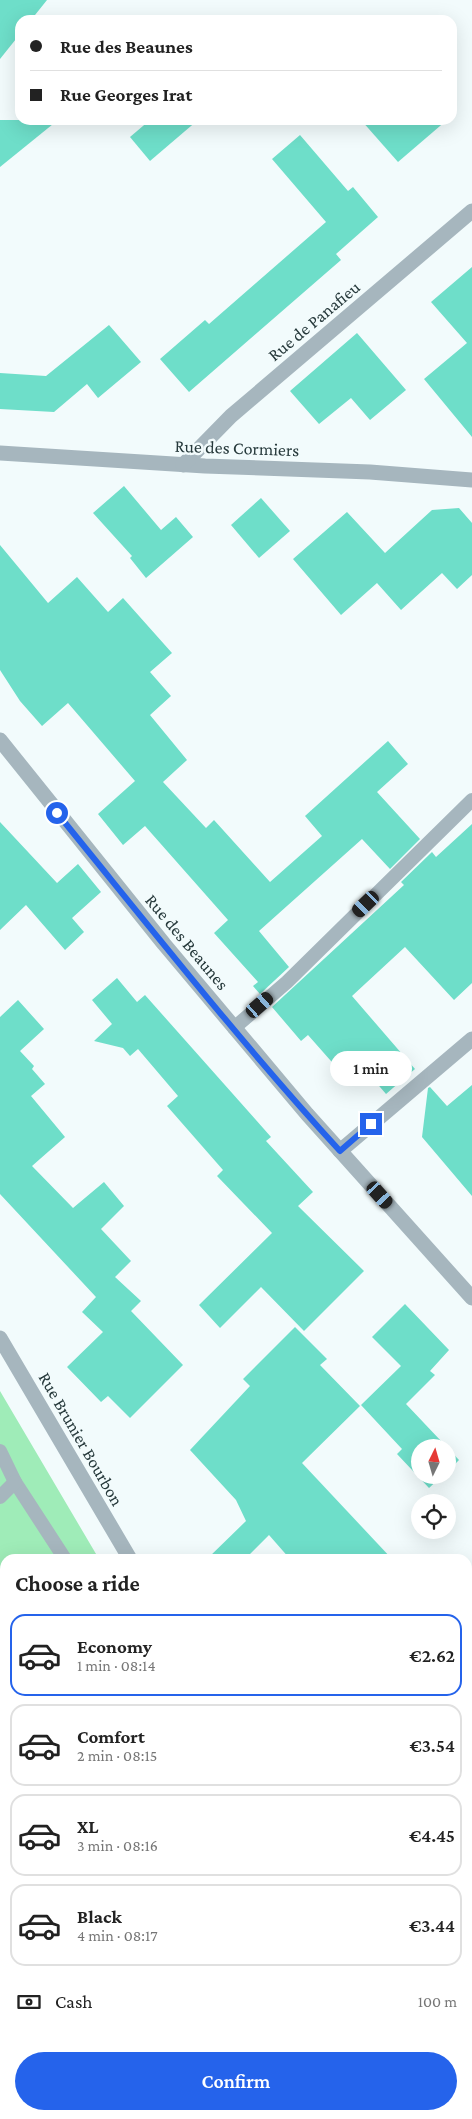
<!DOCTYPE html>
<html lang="en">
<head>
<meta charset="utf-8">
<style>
  body { margin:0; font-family:"Crimson Pro",serif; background:#f2f2f2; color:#222; height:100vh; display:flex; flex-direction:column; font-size:19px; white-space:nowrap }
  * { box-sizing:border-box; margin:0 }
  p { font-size:16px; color:#767676 }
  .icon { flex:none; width:28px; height:28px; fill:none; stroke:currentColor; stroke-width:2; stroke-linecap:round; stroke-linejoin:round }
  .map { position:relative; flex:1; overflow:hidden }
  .panel { position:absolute; left:0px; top:1554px; width:472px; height:566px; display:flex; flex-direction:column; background:#fff; border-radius:15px 15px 0 0; box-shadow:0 5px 20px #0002 }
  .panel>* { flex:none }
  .guide { position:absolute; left:15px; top:15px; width:442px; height:110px; border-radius:15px; box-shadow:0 5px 20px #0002; display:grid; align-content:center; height:110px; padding:0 15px; background:#fff }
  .needle { width:32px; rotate:5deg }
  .fabs { position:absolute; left:411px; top:1439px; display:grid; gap:10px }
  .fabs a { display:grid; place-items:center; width:45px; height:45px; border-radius:50%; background:#fff; box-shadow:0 5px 20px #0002; font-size:25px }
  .end { position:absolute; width:22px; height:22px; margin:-11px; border:6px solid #2563eb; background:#fff; box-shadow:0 0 0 2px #fff }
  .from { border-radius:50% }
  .bubble { position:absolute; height:35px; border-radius:18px; background:#fff; box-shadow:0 5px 20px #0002; font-size:16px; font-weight:600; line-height:35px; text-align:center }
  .car { position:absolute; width:15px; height:30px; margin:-15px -8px; border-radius:6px; box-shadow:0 0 4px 1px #0007; background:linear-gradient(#222 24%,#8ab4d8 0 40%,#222 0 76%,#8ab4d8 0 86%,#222 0) }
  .guide b { display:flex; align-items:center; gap:18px; height:48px; font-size:19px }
  .guide b+b { border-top:1px solid #e0e0e0 }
  .guide i { width:12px; height:12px; background:#222 }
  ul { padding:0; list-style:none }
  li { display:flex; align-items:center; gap:15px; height:82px; margin:0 10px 8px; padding:0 5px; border:2px solid #e0e0e0; border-radius:15px }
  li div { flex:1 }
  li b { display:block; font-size:19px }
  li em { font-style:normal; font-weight:600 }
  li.on { border-color:#2563eb }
  li>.icon { width:45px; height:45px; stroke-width:1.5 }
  h2 { padding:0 15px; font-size:22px; line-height:60px }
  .pay { display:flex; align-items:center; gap:12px; height:55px; padding:0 15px; font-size:19px }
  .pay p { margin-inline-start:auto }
  .cta { display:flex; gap:10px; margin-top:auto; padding:10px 15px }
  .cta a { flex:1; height:58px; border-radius:30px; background:#2563eb; color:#fff; font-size:20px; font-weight:600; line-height:58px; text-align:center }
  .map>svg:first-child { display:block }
  .green { fill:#9fecb8 }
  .building { fill:#6edec9 }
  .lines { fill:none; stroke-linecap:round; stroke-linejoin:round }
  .lane { stroke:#a6b6be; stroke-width:14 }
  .street { stroke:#a6b6be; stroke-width:15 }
  .route { stroke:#2563eb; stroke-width:6 }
  .labels { text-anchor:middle; stroke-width:5; stroke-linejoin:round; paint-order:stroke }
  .street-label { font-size:18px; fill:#26393b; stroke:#f2fbfc }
</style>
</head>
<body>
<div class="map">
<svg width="472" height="2119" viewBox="0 0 472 2119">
  <rect width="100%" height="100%" fill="#f2fbfc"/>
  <path class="green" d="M 0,1391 L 99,1559 L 5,1559 L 5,2115 L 468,2115 L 468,2026 L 472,2032 L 472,2119 L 0,2119 Z"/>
  <g class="building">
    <path d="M 0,0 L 47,0 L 31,20 L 20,20 L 20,34 L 0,59 Z"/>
    <path d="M 0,120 L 58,120 L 0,167 Z"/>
    <path d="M 150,120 L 198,120 L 150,161 L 130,137 Z"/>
    <path d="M 361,120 L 447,120 L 398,162 Z"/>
    <path d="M 300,135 L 348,191 L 353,187 L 378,217 L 336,254 L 341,260 L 189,392 L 160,359 L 205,320 L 209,324 L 326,222 L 272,159 Z"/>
    <path d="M 472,267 L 472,437 L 424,379 L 467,343 L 431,302 Z"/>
    <path d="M 109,325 L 141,362 L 98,398 L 87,384 L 54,412 L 0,409 L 0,373 L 46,376 Z"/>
    <path d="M 357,333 L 406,390 L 370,420 L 351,398 L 319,424 L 290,391 Z"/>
    <path d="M 124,486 L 161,530 L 176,517 L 193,537 L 146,578 L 130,558 L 132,556 L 93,513 Z"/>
    <path d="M 261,498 L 290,531 L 259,558 L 231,525 Z"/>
    <path d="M 459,508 L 472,523 L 472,575 L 457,589 L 442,573 L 401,610 L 377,583 L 341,615 L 293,559 L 347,512 L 385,553 L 432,510 Z"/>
    <path d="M 0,545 L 48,603 L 77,577 L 108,612 L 123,598 L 172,653 L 150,672 L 171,696 L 150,715 L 187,760 L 163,782 L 206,828 L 214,820 L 270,882 L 322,836 L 305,816 L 388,741 L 408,764 L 377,792 L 420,839 L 390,869 L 362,839 L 259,931 L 289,967 L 260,994 L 253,986 L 258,982 L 214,933 L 228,920 L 145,826 L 123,845 L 98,814 L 135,781 L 68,703 L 42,726 L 20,701 L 0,670 Z"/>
    <path d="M 0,822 L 57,883 L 78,864 L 101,892 L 72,918 L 84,932 L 65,950 L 26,905 L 0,930 Z"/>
    <path d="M 472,824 L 472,983 L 454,1000 L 405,947 L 352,996 L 415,1069 L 386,1094 L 368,1073 L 353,1086 L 308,1035 L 301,1041 L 272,1007 L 404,885 L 401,882 L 432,852 L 436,857 Z"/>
    <path d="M 117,978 L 137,1002 L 145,995 L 271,1137 L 266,1141 L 313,1192 L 298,1206 L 364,1271 L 304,1331 L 261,1287 L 220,1328 L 199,1305 L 272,1233 L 217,1176 L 223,1170 L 167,1106 L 178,1096 L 138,1049 L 130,1056 L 123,1048 L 94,1041 L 112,1024 L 92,1000 Z"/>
    <path d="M 18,1000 L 44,1029 L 20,1051 L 34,1066 L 32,1069 L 45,1084 L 31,1096 L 65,1137 L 32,1166 L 73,1208 L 104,1182 L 124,1206 L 101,1229 L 131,1261 L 115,1277 L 141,1301 L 131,1311 L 183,1365 L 130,1418 L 108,1396 L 101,1402 L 67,1367 L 103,1332 L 82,1312 L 96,1297 L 0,1194 L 0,1017 Z"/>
    <path d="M 472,1085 L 472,1196 L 422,1137 L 428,1088 L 430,1087 L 447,1106 Z"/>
    <path d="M 405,1304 L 449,1350 L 430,1371 L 435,1375 L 406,1404 L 459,1460 L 448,1471 L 448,1448 L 420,1448 L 420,1475 L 443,1475 L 429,1488 L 397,1454 L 402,1449 L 361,1405 L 401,1366 L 372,1337 Z"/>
    <path d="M 295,1327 L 327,1359 L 320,1365 L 360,1406 L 302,1463 L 392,1559 L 290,1559 L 269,1535 L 245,1559 L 207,1559 L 246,1521 L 236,1500 L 190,1450 L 250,1386 L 243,1379 Z"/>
  </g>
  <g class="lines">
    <g class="lane">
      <path d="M 234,1028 L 287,982 L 472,800"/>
      <path d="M 0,1451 L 15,1482 L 65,1559"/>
      <path d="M 0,1497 L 15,1482"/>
      <path d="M 0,1717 L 5,1712"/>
      <path d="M 0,1900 L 5,1906"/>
      <path d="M 0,1967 L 5,1962"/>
      <path d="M 468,2079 L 472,2085"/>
      <path d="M 90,2119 L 95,2115"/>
      <path d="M 153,2119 L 157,2115"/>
      <path d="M 429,2119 L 433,2115"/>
    </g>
    <g class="street">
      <path d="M 0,453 L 205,466 L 370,472 L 472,480"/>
      <path d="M 183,465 L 231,416 L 472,211"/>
      <path d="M 0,740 L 164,944 L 307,1114 L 472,1298"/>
      <path d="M 340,1151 L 472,1039"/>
      <path d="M 0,1338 L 130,1559"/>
      <path d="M 468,1952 L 472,1957"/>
    </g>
  </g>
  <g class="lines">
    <path class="route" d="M 57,813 C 150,927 241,1043 340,1151 L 371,1124"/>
  </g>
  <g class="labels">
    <g class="street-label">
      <text transform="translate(314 321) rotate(-40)" y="6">Rue de Panafieu</text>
      <text transform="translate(237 448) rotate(2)" y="6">Rue des Cormiers</text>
      <text transform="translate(187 942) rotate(50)" y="6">Rue des Beaunes</text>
      <text transform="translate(81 1439) rotate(60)" y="6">Rue Brunier Bourbon</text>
    </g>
  </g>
</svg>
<div class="fabs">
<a><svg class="needle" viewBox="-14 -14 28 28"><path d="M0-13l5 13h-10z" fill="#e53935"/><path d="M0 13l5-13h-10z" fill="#767676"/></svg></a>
<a><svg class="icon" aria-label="locate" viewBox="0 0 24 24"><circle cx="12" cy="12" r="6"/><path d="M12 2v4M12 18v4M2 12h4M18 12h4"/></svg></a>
</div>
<i class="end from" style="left:57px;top:813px"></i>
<i class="end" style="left:371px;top:1124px"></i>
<div class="bubble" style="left:330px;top:1051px;width:82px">1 min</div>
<i class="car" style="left:366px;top:904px;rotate:226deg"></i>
<i class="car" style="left:260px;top:1005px;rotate:49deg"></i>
<i class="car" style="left:380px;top:1195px;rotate:138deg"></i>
<div class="guide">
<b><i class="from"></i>Rue des Beaunes</b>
<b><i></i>Rue Georges Irat</b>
</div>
<section class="panel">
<h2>Choose a ride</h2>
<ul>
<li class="on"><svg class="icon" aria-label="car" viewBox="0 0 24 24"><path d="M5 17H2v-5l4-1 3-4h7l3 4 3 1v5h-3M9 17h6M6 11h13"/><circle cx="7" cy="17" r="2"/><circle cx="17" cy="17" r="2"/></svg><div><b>Economy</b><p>1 min · 08:14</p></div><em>€2.62</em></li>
<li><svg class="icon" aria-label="car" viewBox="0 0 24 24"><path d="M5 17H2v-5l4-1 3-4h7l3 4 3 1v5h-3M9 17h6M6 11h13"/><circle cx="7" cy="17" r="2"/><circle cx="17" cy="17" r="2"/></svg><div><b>Comfort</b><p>2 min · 08:15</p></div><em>€3.54</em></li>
<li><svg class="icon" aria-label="car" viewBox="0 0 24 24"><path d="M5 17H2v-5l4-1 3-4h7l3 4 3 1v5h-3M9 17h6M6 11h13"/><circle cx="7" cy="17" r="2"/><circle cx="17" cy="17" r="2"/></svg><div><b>XL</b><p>3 min · 08:16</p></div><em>€4.45</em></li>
<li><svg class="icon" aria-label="car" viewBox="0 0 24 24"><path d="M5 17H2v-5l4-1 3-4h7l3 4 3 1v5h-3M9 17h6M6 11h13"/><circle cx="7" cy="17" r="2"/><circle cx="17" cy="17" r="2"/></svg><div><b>Black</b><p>4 min · 08:17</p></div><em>€3.44</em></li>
</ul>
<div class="pay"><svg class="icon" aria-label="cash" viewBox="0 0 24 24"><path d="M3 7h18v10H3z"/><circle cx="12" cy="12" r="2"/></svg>Cash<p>100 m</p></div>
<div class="cta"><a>Confirm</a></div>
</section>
</div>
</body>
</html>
